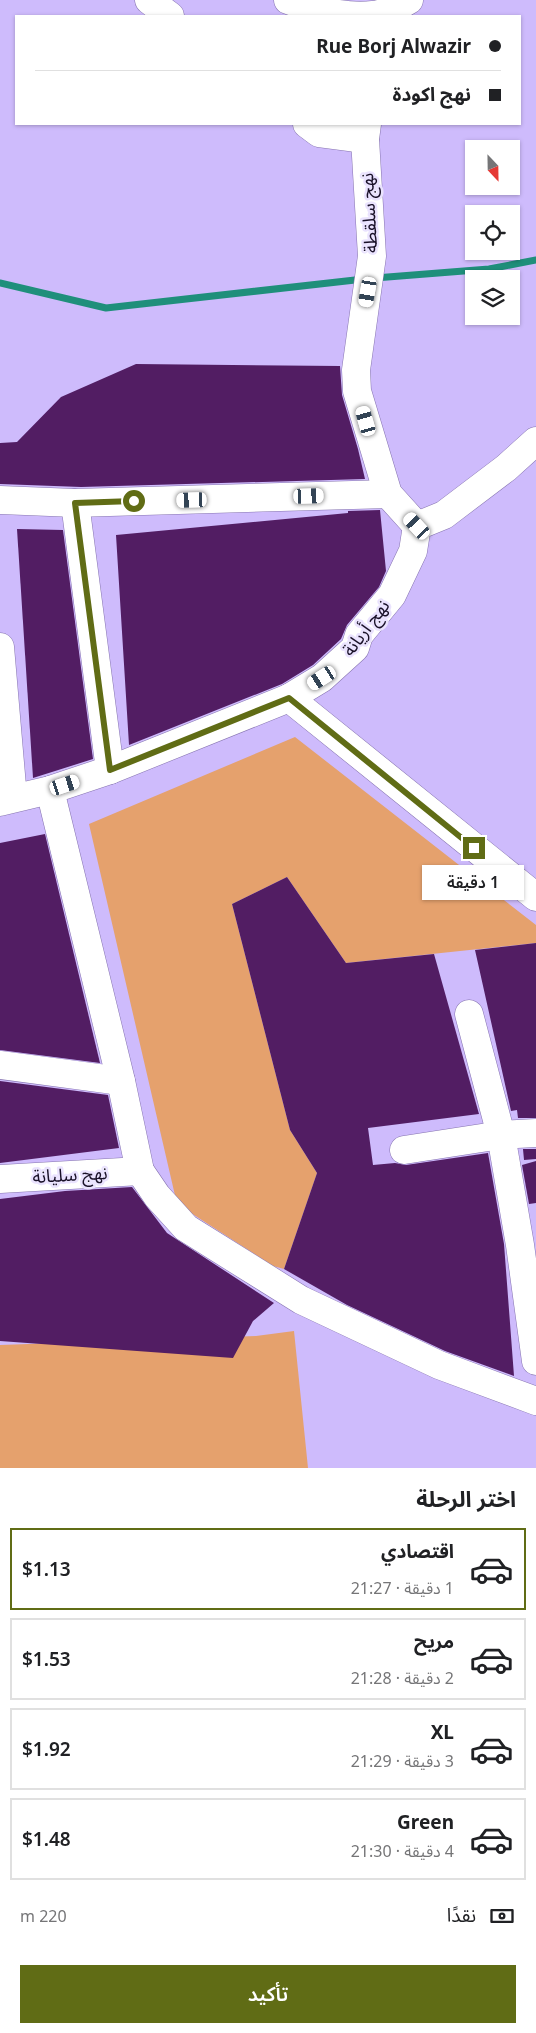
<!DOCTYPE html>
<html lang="ar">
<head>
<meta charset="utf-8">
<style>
  body { margin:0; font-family:"Noto Sans","Noto Sans Arabic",sans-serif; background:#f2f2f2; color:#202124; direction:rtl; height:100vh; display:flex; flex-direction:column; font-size:19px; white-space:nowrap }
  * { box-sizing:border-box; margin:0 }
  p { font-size:16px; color:#757577 }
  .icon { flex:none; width:28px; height:28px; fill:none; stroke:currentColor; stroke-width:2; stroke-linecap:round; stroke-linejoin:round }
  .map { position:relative; height:1468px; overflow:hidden; direction:ltr }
  .panel { display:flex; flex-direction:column; background:#fff; flex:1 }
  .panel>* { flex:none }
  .guide { position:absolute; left:15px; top:15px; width:506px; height:110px; border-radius:0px; box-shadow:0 1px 4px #0004; direction:rtl; display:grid; align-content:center; height:110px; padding:0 20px; background:#fff }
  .needle { width:32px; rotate:158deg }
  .tools { position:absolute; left:465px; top:140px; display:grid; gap:10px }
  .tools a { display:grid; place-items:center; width:55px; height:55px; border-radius:0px; background:#fff; box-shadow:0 1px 4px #0004; font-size:25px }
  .end { position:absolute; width:22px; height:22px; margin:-11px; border:6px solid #606c15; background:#fff; box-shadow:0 0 0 2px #fff }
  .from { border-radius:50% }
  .bubble { position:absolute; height:35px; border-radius:0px; background:#fff; box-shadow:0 1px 4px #0004; font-size:16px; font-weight:600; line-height:35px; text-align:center; direction:rtl }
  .car { position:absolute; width:15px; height:30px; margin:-15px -8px; border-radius:6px; box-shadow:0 0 4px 1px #0007; background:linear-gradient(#fff 24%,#345 0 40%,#fff 0 76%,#345 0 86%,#fff 0) }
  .guide b { display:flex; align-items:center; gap:18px; height:48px; font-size:19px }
  .guide b+b { border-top:1px solid #e0e0e0 }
  .guide i { width:12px; height:12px; background:#202124 }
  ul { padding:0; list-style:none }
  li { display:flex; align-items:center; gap:15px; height:82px; margin:0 10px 8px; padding:0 10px; border:2px solid #e0e0e0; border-radius:0px }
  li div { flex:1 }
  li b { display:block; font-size:19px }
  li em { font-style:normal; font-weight:600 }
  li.active { border-color:#606c15 }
  li>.icon { width:45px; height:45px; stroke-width:1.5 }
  h2 { padding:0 20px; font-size:22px; line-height:60px }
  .pay { display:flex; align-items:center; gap:12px; height:55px; padding:0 20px; font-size:19px }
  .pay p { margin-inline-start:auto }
  .primary-button { display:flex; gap:10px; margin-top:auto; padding:10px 20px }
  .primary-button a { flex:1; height:58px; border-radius:0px; background:#606c15; color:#fff; font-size:20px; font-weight:600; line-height:58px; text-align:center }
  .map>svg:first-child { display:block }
  .green { fill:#e5a16d }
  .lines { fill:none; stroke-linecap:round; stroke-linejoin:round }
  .stream { stroke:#1f8f7b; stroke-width:7 }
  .building { fill:#521d63 }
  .minor-casing { stroke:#8674b0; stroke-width:29 }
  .minor { stroke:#fff; stroke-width:28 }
  .route { stroke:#606c15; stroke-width:6 }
  .labels { text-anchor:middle; stroke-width:5; stroke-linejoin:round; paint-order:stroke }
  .street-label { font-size:18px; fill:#191128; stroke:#eae3fe }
</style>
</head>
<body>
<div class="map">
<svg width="536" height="1468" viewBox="0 0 536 1468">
  <rect width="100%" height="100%" fill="#cebbfc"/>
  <g class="green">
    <path d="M 295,737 L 536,925 L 536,943 L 346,963 L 287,877 L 232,904 L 290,1130 L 317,1173 L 284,1269 L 273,1266 L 177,1204 L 89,824 Z"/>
    <path d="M 294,1331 L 308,1468 L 0,1468 L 0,1345 L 256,1336 Z"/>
  </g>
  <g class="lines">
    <g class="stream">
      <path d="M 375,278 L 489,269 L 536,260"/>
      <path d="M 0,283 L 106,308 L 364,279"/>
    </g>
  </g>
  <g class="building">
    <path d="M 136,364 L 340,366 L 342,395 L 358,449 L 365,479 L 81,487 L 0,484 L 0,443 L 17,442 L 61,397 Z"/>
    <path d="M 380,510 L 386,571 L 379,587 L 347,625 L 341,639 L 313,665 L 282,684 L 129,745 L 116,535 L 348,513 L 348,511 Z"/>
    <path d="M 17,529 L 63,530 L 93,759 L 33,778 Z"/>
    <path d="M 45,834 L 100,1063 L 0,1050 L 0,843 Z"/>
    <path d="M 287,877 L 346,963 L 434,954 L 479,1114 L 368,1128 L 373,1165 L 395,1163 L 406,1165 L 488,1153 L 504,1244 L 514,1376 L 445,1351 L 347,1305 L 284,1269 L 317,1173 L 290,1130 L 232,904 Z"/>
    <path d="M 536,943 L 536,1118 L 518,1118 L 517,1110 L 511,1111 L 475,950 Z"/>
    <path d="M 0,1081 L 108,1095 L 119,1148 L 0,1163 Z"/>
    <path d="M 523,1149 L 536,1149 L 536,1159 L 524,1160 Z"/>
    <path d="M 536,1161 L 536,1203 L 529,1204 L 522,1165 Z"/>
    <path d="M 132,1187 L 167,1233 L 274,1303 L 253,1321 L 233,1358 L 0,1341 L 0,1199 L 65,1191 Z"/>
  </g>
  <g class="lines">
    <g class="minor-casing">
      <g id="minor">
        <path d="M 149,0 L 170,16"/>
        <path d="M 288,0 C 314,10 345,18 373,15 C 385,14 399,6 409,0"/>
        <path d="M 307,124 L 319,133 L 365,139"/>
        <path d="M 367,124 L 365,139 L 372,256 L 356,370 L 357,391 L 388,494 L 417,526"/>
        <path d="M 0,500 L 75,503 L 388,494"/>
        <path d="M 75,503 L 110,770"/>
        <path d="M 0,647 L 13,798"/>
        <path d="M 289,698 L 536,897"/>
        <path d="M 50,790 L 121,1081 L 140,1171 L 157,1196 L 186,1228 L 301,1300 L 439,1365 L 536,1401"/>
        <path d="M 0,802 L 50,790 L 110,770 L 289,698 L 322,678 L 355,648 L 359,635 L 392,595 L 413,551 L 417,526 L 444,515 L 506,468 L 536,441"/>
        <path d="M 469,1014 L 501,1135 L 520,1245 L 536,1361"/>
        <path d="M 0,1065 L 121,1081"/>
        <path d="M 404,1150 L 501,1135 L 536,1133"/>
        <path d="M 0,1179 L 140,1171"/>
      </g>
    </g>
    <use href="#minor" class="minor"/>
  </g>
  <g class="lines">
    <path class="route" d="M 134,501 L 75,503 L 110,770 L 289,698 L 474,848"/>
  </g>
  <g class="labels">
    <g class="street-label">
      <text transform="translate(369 213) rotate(-93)" y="6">نهج سلقطة</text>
      <text transform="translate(366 628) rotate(-53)" y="6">نهج أريانة</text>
      <text transform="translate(70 1175) rotate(-3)" y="6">نهج سليانة</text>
    </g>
  </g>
</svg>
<div class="tools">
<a><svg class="needle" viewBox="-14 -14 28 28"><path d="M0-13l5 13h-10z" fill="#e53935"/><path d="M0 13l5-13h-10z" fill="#757577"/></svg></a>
<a><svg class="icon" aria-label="locate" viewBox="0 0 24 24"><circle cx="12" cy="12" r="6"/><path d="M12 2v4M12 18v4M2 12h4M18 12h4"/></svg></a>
<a><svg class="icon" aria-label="layers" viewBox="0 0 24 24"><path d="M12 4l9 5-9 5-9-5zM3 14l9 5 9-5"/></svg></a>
</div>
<i class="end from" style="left:134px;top:501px"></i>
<i class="end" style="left:474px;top:848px"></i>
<div class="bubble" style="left:422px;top:865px;width:102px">1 دقيقة</div>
<i class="car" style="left:368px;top:292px;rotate:190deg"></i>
<i class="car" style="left:366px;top:421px;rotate:344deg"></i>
<i class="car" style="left:309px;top:496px;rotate:88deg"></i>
<i class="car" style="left:192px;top:500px;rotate:268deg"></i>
<i class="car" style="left:417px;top:526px;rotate:317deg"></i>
<i class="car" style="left:322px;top:678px;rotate:238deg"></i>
<i class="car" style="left:65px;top:785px;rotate:72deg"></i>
<div class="guide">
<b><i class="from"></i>Rue Borj Alwazir</b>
<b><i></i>نهج اكودة</b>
</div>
</div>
<section class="panel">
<h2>اختر الرحلة</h2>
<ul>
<li class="active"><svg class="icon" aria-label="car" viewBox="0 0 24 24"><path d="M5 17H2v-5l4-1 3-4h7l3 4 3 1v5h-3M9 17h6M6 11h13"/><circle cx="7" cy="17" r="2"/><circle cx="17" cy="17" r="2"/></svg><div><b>اقتصادي</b><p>1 دقيقة · 21:27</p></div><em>$1.13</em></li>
<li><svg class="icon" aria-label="car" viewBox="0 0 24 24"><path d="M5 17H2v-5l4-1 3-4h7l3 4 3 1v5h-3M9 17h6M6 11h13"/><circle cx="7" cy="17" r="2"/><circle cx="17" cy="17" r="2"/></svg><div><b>مريح</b><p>2 دقيقة · 21:28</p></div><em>$1.53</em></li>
<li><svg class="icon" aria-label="car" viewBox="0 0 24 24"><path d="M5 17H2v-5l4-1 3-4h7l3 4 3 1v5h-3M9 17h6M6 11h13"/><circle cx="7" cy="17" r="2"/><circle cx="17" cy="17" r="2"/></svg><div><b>XL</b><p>3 دقيقة · 21:29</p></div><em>$1.92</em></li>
<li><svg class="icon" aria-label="car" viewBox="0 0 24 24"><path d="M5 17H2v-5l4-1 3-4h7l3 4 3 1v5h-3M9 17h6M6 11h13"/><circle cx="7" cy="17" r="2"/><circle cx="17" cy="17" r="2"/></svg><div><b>Green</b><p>4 دقيقة · 21:30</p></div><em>$1.48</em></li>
</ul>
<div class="pay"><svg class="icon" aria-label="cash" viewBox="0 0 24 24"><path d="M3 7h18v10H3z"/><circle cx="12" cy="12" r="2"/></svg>نقدًا<p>220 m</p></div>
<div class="primary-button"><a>تأكيد</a></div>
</section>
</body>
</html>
